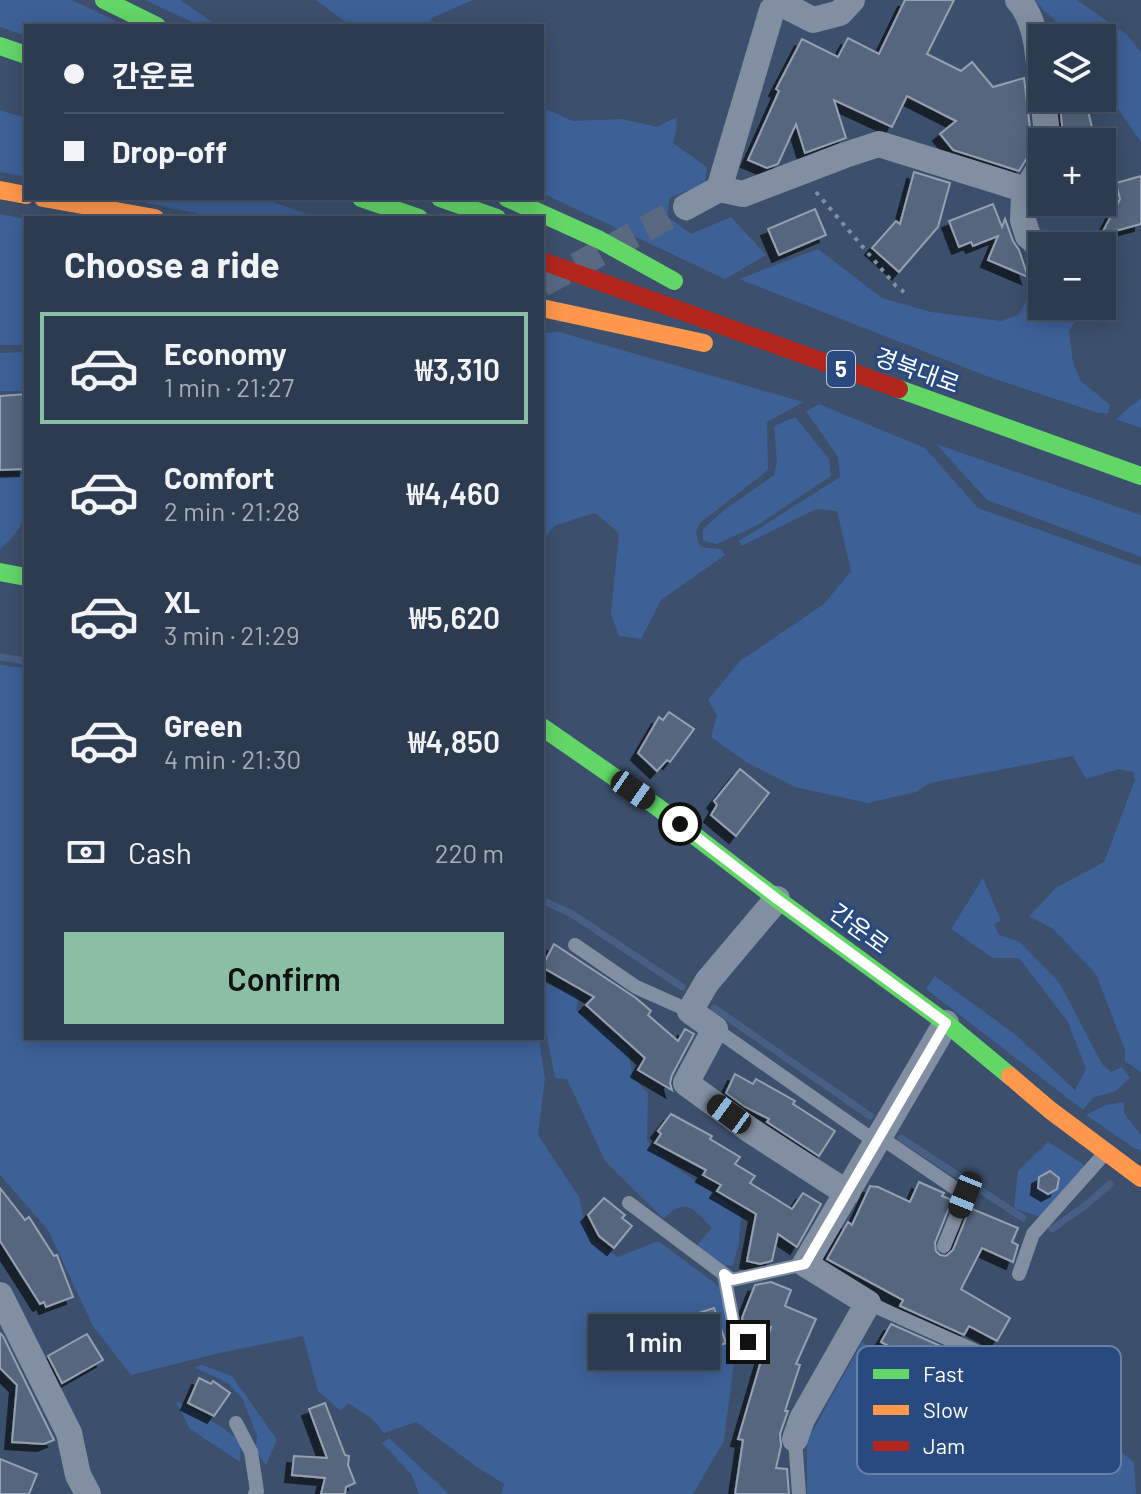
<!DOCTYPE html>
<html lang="en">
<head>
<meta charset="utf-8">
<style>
  body { margin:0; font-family:Barlow,"Noto Sans KR",sans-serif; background:#39465b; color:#f1f3f6; height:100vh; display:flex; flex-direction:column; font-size:30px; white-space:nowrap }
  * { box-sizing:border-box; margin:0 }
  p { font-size:26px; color:#a7adb7 }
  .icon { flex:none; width:44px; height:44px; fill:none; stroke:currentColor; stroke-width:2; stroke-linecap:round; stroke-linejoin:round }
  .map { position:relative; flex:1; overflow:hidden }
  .details { position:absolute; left:24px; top:216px; width:520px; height:824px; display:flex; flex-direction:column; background:#2d3b51; border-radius:0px; box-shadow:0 4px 20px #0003,0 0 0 2px #485568 }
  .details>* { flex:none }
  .guide { position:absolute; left:24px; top:24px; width:520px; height:176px; border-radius:0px; box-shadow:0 4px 20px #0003,0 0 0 2px #485568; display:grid; align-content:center; height:176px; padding:0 40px; background:#2d3b51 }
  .tools { position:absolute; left:1028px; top:24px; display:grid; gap:16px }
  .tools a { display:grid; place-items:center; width:88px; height:88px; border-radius:0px; background:#2d3b51; box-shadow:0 4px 20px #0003,0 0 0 2px #485568; font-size:40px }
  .end { position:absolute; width:36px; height:36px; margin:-18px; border:10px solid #fff; background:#111; box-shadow:0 0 0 4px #111 }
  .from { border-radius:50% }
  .bubble { position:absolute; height:56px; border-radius:0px; background:#2d3b51; box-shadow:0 4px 20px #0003,0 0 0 2px #485568; font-size:26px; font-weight:600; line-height:56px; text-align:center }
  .car { position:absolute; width:24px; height:48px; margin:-24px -12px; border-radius:10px; box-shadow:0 0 6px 2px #0007; background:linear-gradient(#222 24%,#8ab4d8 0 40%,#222 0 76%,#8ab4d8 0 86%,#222 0) }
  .guide b { display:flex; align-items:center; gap:28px; height:76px; font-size:30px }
  .guide b+b { border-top:2px solid #485568 }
  .guide i { width:20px; height:20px; background:#f1f3f6 }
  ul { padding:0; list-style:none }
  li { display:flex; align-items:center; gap:24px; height:112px; margin:0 16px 12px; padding:0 24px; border:4px solid transparent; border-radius:0px }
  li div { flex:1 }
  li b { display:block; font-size:30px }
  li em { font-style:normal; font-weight:600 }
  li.current { border-color:#8abfa5 }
  li>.icon { width:72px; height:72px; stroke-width:1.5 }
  h2 { padding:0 40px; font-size:36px; line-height:96px }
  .pay { display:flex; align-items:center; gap:20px; height:88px; padding:0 40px; font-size:30px }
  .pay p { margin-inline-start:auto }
  .primary-button { display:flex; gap:16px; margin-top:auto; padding:16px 40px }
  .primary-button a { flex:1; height:92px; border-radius:0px; background:#8abfa5; color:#111; font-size:32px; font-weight:600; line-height:92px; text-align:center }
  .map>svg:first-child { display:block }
  .green { fill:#3d6097 }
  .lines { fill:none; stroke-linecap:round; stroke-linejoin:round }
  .stream { stroke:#485f85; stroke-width:7 }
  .building { fill:#57667e; stroke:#95a0b1; stroke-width:2; filter:url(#shadow) }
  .street-tunnel { stroke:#596982; stroke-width:26; stroke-dasharray:26 13; stroke-linecap:butt }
  .path { stroke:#828fa2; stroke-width:4; stroke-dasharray:4 6; stroke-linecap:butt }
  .lane { stroke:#828fa2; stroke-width:14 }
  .street { stroke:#828fa2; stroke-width:26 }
  .fast { stroke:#63d668; stroke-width:18 }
  .slow { stroke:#ff974d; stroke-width:18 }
  .jam { stroke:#b3261e; stroke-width:18 }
  .route { stroke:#fff; stroke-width:10 }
  .labels { text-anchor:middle; stroke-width:6; stroke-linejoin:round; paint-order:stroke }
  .shield { fill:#284a80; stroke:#bec9d9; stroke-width:2 }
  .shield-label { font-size:22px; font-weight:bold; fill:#fff }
  .street-label { font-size:24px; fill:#fff; stroke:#284a80 }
  .key { fill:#284a80; stroke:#6880a6; stroke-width:2 }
  .key-label { font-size:22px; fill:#fff }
</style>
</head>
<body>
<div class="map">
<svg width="1141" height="1494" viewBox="0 0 1141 1494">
  <defs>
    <filter id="shadow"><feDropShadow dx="-7" dy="7" stdDeviation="0" flood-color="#0009"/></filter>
  </defs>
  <rect width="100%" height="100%" fill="#3c4f6c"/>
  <g class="green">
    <path d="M 0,0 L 72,0 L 126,26 L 26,26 L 26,36 L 0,27 Z"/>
    <path d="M 145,0 L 180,0 L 218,26 L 200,26 Z"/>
    <path d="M 316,0 L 473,0 L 432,18 L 430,26 L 351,26 Z"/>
    <path d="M 1034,0 L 1077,0 L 1126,34 L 1141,52 L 1141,142 L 1102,86 L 1102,38 L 1068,38 L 1059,25 Z"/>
    <path d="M 542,107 L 572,121 L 622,119 L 657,127 L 677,117 L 676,131 L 673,143 L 707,167 L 705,183 L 670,198 L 667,216 L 691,234 L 731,217 L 766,255 L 725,279 L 542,193 Z"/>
    <path d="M 0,110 L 26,118 L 26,177 L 0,172 Z"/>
    <path d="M 125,198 L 262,198 L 318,218 L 218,218 Z"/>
    <path d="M 0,214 L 26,219 L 26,345 L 0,345 Z"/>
    <path d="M 818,249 L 882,298 L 931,312 L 1001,321 L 1019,315 L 1028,296 L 1042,297 L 1042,306 L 1074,306 L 1082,310 L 1069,331 L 1073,363 L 1081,381 L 1110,405 L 1108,413 L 1098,413 L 989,377 L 739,279 Z"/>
    <path d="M 559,332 L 803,402 L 767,422 L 768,470 L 699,524 L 696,533 L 700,547 L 721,549 L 725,555 L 661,600 L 641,639 L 619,636 L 611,614 L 619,533 L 595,513 L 556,525 L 542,541 L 542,333 Z"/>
    <path d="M 26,352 L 26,391 L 0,391 L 0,353 Z"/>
    <path d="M 1141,398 L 1141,428 L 1116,419 Z"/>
    <path d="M 819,404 L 925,448 L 978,508 L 1141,566 L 1141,1072 L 1125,1061 L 1125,1050 L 1096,974 L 1053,929 L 1029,916 L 1056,888 L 1104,862 L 1135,780 L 1133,772 L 1119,769 L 1086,779 L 1073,756 L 930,783 L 916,792 L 868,803 L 795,787 L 746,762 L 711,737 L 717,715 L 708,700 L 740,661 L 824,604 L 851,571 L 837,511 L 816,509 L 741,546 L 739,541 L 840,477 L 838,457 L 806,411 Z"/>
    <path d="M 795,417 L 829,459 L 831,476 L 756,526 L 717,544 L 703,541 L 703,529 L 723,511 L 774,475 L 777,461 L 774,426 Z"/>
    <path d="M 936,444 L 1141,515 L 1141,557 L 987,500 Z"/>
    <path d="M 26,474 C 26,508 29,526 0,549 L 0,476 Z"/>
    <path d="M 0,665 L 26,668 L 26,1038 L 539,1038 L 545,1079 L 538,1135 L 579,1197 L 588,1236 L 618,1257 L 658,1241 L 720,1287 L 735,1353 L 724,1441 L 693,1494 L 501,1494 L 504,1484 L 474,1465 L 416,1422 L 384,1433 L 371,1418 L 348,1403 L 341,1411 L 318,1391 L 303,1336 L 215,1354 L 131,1375 L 93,1326 L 48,1230 L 0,1175 Z"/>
    <path d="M 983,878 L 1001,921 L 994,924 L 999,935 L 1020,942 L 1059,982 L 1102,1064 L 1111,1072 L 1122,1067 L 1130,1078 L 1114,1092 L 1094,1097 L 1083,1110 L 926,989 L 935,976 L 1016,1035 L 1075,1090 L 1086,1069 L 1068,1022 L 1019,958 L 993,958 L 951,929 Z"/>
    <path d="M 544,983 L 579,996 L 576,1010 L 628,1049 L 633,1078 L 648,1093 L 647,1141 L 671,1164 L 741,1213 L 739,1243 L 733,1265 L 725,1266 L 696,1246 L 712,1228 C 705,1220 691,1203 680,1207 C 674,1209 668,1215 663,1218 L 605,1161 L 567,1079 L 555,1078 L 542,1012 L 542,986 Z"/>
    <path d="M 1124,1102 L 1124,1113 L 1141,1135 L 1141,1151 L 1134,1148 L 1086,1115 L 1106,1105 Z"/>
    <path d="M 1048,1142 L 1086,1166 L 1041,1217 L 1014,1208 L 1018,1171 Z"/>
    <path d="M 862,1342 L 977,1417 L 1009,1368 L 1134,1462 L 1136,1494 L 807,1494 L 807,1441 Z"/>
    <path d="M 202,1365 L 232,1376 L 277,1440 L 266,1465 L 255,1450 L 257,1436 L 243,1400 L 228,1383 L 194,1367 Z"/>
    <path d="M 175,1400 L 222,1427 L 241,1442 L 240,1462 L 190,1429 Z"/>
    <path d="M 389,1438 L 449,1494 L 419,1494 L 411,1474 L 382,1443 Z"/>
  </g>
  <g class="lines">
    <g class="stream">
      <path d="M 0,657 L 26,661"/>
      <path d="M 542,900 L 572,914 L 682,987"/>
      <path d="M 714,1008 L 870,1116"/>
      <path d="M 901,1138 L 1023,1218"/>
      <path d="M 1052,1229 L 1087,1204 L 1110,1184"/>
    </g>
  </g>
  <g class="building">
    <path d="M 905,0 L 954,0 L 927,54 L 961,71 L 972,62 L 993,87 L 1024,78 L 1032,144 L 1034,150 L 1028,156 L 1019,171 L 953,150 L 940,134 L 956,121 L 907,96 L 892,127 L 834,100 L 846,138 L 805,153 L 796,124 L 778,164 L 767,168 L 748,160 L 779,91 L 776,89 L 802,39 L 838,57 L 848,38 L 879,54 Z"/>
    <path d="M 1059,98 L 1085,98 L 1094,136 L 1091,136 L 1092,142 L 1064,142 Z"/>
    <path d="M 914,172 L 950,183 L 938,227 L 899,272 L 872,248 L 896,221 L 900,224 Z"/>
    <path d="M 1141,176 L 1141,224 L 1101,235 L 1120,199 L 1116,183 Z"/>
    <path d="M 993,204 L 1002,227 L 1005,219 L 1013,241 L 1019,250 L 1028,277 L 988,260 L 998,236 L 973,246 L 971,242 L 959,247 L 949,221 Z"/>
    <path d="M 815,209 L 826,235 L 779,255 L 768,229 Z"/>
    <path d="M 26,394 L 26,469 L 0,470 L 0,396 Z"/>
    <path d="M 669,712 L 694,729 L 670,762 L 667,760 L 657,771 L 638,753 L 659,717 L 663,720 Z"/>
    <path d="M 740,769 L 769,793 L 736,836 L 711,815 L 717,805 L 714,801 Z"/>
    <path d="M 554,944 L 636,998 L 651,1011 L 648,1015 L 678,1041 L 685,1029 L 694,1034 L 672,1075 L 670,1083 L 672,1090 L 638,1070 L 645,1058 L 586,1005 L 594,997 L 542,967 Z"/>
    <path d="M 735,1074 L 753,1084 L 756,1079 L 795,1101 L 793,1104 L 835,1131 L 819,1156 L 767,1122 L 769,1119 L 745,1107 L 726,1093 Z"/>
    <path d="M 671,1114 L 712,1136 L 710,1139 L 740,1157 L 735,1164 L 755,1176 L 750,1183 L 792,1209 L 803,1193 L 821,1204 L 797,1247 L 778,1234 L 772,1261 L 760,1264 L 747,1261 L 756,1214 L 717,1191 L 721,1185 L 703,1175 L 706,1170 L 655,1143 L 661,1134 L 658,1131 Z"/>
    <path d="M 1050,1171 L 1059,1178 L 1057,1189 L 1048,1194 L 1038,1188 L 1039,1177 Z"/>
    <path d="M 919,1182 L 944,1193 L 942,1196 L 952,1200 L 935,1243 L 936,1251 L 940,1255 L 946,1256 L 953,1250 L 970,1208 L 1018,1228 L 1012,1242 L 1018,1245 L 1013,1262 L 982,1248 L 961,1289 L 1010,1318 L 997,1341 L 969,1326 L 964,1335 L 900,1306 L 903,1300 L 827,1259 L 848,1222 L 852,1225 L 870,1186 L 878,1187 L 910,1202 Z"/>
    <path d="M 0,1188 L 25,1220 L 29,1217 L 54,1256 L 57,1255 L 73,1297 L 46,1307 L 44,1302 L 40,1304 L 0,1241 Z"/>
    <path d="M 604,1198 L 625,1215 L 622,1218 L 632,1226 L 614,1248 L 599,1236 L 588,1215 Z"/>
    <path d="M 771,1282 L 791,1290 L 785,1306 L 816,1319 L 796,1364 L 800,1365 L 785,1411 L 788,1411 L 780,1434 L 781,1446 L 776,1468 L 787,1469 L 789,1494 L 735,1494 L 743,1440 L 738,1439 L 771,1327 L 754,1333 L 745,1330 L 742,1318 L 755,1285 Z"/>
    <path d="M 714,1308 L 726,1343 L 708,1349 L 696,1314 Z"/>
    <path d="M 891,1324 L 954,1352 L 951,1358 L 976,1369 L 975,1374 L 981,1363 L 986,1361 L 990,1354 L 1001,1359 L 977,1407 L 961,1399 L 963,1396 L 934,1382 L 936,1378 L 922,1370 L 924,1366 L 907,1357 L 908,1356 L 881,1342 Z"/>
    <path d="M 0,1333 L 3,1336 L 54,1440 L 44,1444 L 12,1442 L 17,1385 L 0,1368 Z"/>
    <path d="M 87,1334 L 103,1360 L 62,1383 L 48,1356 Z"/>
    <path d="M 199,1378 L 211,1384 L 213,1381 L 230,1393 L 214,1416 L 188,1403 Z"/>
    <path d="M 325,1403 L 345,1455 L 349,1456 L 348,1465 L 355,1483 L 346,1487 L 345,1494 L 321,1494 L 325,1478 L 292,1475 L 294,1456 L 327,1458 L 309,1409 Z"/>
    <path d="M 0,1459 L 37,1474 L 29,1494 L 0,1494 Z"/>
  </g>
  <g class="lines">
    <path class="street-tunnel" d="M 542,284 L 686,207"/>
    <path class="path" d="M 816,192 L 896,286 L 904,292"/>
    <g class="lane">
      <path d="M 575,945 L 636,987 L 690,1011"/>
      <path d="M 715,1029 L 876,1142"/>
      <path d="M 880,1137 L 965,1195 L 944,1246"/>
      <path d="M 629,1203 L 732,1280 L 805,1264"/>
      <path d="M 724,1274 L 736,1337 L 748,1342"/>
      <path d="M 1019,1274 L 1033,1234 L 1106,1152"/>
      <path d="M 868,1303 L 980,1353"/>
      <path d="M 236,1423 L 251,1452 L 257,1491 L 255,1494"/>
      <path d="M 795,1439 L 799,1494"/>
    </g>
    <g class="street">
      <path d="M 1018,0 C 1039,23 1038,62 1042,92"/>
      <path d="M 1043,98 L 1048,142"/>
      <path d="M 1042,164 L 1024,194 L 1023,220 L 1028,236 L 1042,248"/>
      <path d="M 719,189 L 743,194 L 845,155 L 879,144 L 1026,190"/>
      <path d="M 686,207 L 719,189 L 772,10 L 784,5 L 813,20 L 840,13 L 852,0"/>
      <path d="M 777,899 L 707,982 L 690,1011 L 715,1029 L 686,1083 L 750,1130 L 847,1193"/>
      <path d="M 0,1295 L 69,1433 L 78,1475 L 88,1494"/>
      <path d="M 795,1439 L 802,1419 L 868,1303 L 805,1264 L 946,1023"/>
    </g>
    <g class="fast">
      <path d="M 104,0 L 157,26"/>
      <path d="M 0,46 L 26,55"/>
      <path d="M 361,198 L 419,218"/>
      <path d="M 440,198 L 497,218"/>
      <path d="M 507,198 L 600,240 L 674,281"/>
      <path d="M 899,389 L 1141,476"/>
      <path d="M 0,572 L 26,577"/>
      <path d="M 542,727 L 656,806 L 777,899 L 946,1023 L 1010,1076"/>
    </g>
    <g class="slow">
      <path d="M 0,190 L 26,195"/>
      <path d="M 43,198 L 155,218"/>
      <path d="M 542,308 L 704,343"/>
      <path d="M 1010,1076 L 1050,1110 L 1141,1178"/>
    </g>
    <path class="jam" d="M 542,261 L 899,389"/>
  </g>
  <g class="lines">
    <path class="route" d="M 680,824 L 777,899 L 946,1023 L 805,1264 L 732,1280 L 724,1274 L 736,1337 L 748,1342"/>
  </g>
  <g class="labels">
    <rect class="shield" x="827" y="351" width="28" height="36" rx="6"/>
    <g class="shield-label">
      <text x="841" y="377">5</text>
    </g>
    <g class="street-label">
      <text transform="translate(917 371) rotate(20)" y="8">경북대로</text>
      <text transform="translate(859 929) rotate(36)" y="8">간운로</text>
    </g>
  </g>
  <rect x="857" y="1346" width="264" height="128" rx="12" class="key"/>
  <rect x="873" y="1369" width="36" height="10" fill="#63d668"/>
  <rect x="873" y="1405" width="36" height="10" fill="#ff974d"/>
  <rect x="873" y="1441" width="36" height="10" fill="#b3261e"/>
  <g class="key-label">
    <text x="923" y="1382">Fast</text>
    <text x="923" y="1418">Slow</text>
    <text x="923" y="1454">Jam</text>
  </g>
</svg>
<div class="tools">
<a><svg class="icon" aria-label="layers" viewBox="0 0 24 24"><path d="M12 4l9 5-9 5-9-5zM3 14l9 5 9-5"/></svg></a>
<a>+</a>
<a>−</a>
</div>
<i class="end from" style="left:680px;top:824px"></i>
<i class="end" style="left:748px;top:1342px"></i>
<div class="bubble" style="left:588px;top:1314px;width:132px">1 min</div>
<i class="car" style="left:633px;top:790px;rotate:125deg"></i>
<i class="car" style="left:729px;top:1114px;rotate:306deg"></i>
<i class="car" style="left:965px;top:1195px;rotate:202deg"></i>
<div class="guide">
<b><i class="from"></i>간운로</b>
<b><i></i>Drop-off</b>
</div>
<section class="details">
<h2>Choose a ride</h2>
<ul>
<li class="current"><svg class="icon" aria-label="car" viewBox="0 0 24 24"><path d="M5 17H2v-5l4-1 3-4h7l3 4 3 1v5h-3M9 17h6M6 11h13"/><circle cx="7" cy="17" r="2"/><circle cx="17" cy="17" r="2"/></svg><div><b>Economy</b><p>1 min · 21:27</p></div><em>₩3,310</em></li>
<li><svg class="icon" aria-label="car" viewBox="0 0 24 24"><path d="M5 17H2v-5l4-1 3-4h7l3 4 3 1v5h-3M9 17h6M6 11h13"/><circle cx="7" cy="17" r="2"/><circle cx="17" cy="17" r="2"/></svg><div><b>Comfort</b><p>2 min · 21:28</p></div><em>₩4,460</em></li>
<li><svg class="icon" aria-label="car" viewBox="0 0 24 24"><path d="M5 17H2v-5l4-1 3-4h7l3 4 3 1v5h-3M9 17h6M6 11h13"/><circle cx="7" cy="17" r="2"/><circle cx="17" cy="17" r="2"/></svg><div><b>XL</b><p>3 min · 21:29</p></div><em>₩5,620</em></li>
<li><svg class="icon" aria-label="car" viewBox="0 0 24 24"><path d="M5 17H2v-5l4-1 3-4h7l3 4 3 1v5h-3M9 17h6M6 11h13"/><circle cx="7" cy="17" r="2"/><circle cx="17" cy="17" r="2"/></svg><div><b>Green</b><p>4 min · 21:30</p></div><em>₩4,850</em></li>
</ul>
<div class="pay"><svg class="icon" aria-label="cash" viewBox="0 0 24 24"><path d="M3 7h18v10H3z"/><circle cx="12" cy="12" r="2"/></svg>Cash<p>220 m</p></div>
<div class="primary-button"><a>Confirm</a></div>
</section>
</div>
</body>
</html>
